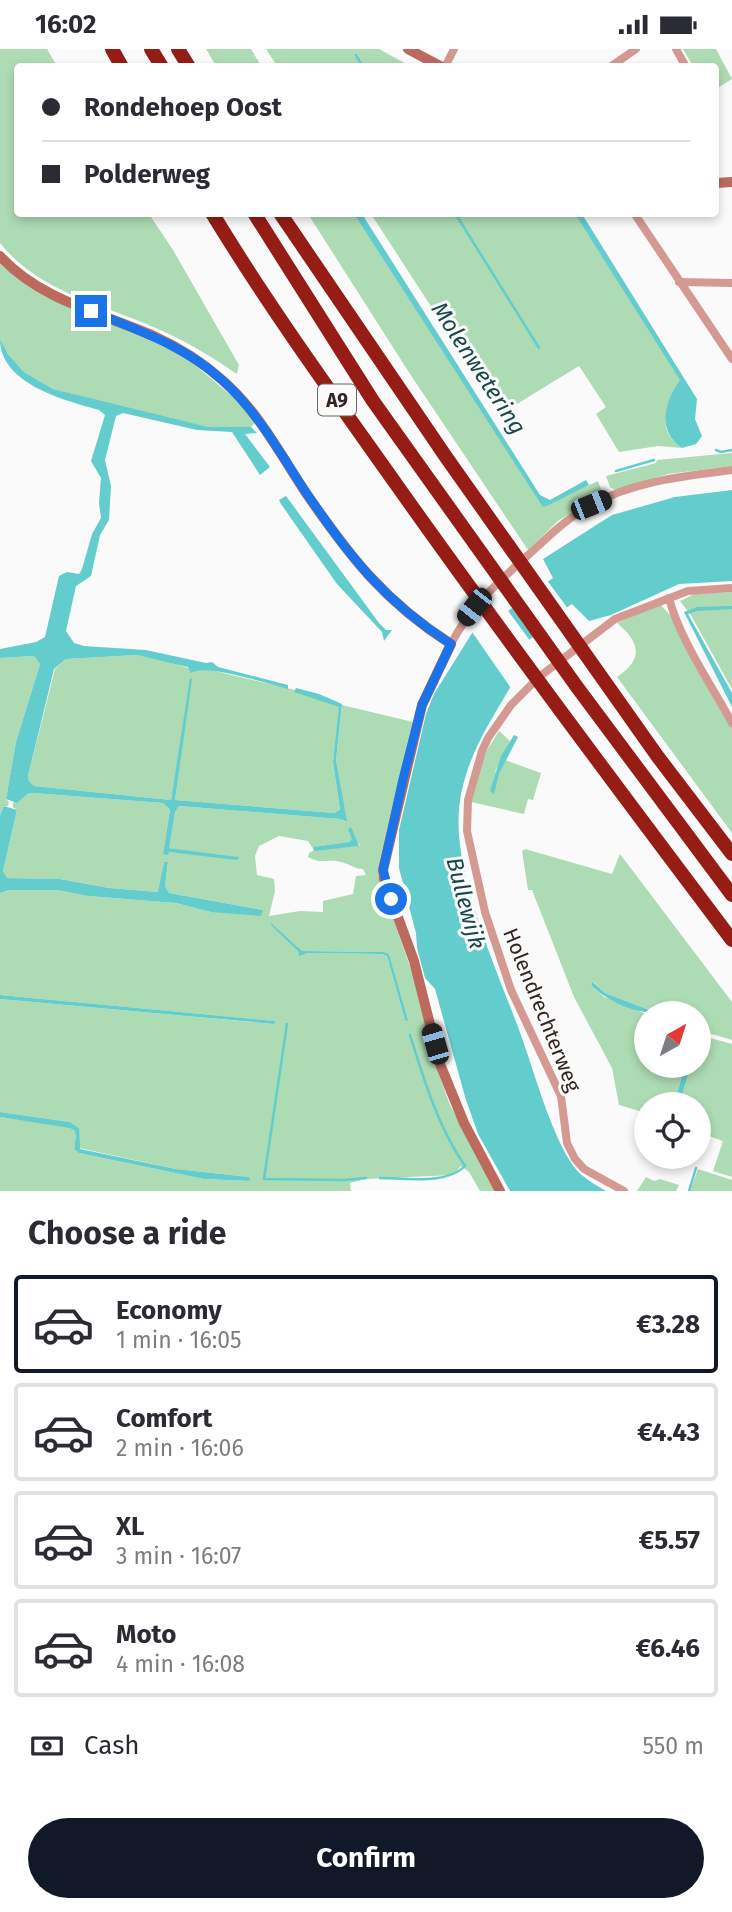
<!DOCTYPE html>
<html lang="en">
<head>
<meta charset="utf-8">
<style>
  body { margin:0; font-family:"Fira Sans",sans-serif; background:#f2f2f3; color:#2b2b33; height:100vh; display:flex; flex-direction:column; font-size:26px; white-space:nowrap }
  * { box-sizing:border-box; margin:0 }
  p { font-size:23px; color:#7c7c81 }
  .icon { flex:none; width:38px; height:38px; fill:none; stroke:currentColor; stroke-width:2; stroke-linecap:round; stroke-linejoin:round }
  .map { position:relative; height:1142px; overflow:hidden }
  .details { display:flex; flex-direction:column; background:#fff; flex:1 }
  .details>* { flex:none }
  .top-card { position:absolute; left:14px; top:14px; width:705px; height:154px; border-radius:7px; box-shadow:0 4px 10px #0003; display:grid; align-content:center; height:154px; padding:0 28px; background:#fff }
  .needle { width:46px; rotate:39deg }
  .tools { position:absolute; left:634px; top:952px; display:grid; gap:14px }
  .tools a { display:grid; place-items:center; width:77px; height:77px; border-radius:50%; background:#fff; box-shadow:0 4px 10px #0003; font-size:35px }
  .end { position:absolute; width:32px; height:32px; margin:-16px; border:9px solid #1a73e8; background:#fff; box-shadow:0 0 0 4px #fff }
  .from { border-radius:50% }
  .car { position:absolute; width:21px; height:42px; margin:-21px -10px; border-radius:9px; box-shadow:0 0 5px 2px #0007; background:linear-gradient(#222 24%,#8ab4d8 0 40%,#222 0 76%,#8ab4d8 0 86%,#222 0) }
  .top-card b { display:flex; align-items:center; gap:24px; height:66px; font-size:26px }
  .top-card b+b { border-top:2px solid #e1e1e2 }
  .top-card i { width:18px; height:18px; background:#2b2b33 }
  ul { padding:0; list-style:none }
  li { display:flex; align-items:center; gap:21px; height:98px; margin:0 14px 10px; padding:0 14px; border:4px solid #e1e1e2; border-radius:7px }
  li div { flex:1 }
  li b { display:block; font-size:26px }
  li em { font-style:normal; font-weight:700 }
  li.active { border-color:#111827 }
  li>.icon { width:63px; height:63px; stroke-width:1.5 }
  h2 { padding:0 28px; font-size:32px; line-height:84px }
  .pay { display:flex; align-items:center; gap:18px; height:77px; padding:0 28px; font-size:26px }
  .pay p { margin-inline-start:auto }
  .primary-button { display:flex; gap:14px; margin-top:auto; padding:14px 28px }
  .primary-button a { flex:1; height:80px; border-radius:42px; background:#111827; color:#fff; font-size:28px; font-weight:700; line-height:80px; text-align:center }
  .status { display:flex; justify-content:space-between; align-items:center; height:49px; padding:0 35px; background:#fff; direction:ltr }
  .status svg { height:19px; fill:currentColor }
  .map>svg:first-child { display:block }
  .green { fill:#addbb3; fill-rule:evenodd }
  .water { fill:#63cccd }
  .pier { fill:#fafafa }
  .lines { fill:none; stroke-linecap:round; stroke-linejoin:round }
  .stream { stroke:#63cccd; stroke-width:2.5 }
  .street { stroke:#d49a91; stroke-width:8 }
  .secondary { stroke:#bc6a5e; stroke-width:10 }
  .highway { stroke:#951d16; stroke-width:14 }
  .route { stroke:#1a73e8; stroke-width:9 }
  .labels { text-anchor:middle; stroke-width:6; stroke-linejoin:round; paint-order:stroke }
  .shield { fill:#fafafa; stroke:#6d6562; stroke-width:2 }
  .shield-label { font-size:19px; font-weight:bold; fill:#302521 }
  .street-label { font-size:21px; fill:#302521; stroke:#fafafa }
  .water-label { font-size:23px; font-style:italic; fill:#194849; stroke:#fafafa }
</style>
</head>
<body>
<div class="status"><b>16:02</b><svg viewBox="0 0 49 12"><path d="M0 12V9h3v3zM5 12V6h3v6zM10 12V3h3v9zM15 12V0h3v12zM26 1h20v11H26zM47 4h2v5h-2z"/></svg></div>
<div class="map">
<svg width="732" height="1142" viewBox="0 0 732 1142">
  <rect width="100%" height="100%" fill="#fafafa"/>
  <g class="green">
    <path d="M 0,0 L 47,0 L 57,17 L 18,18 L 18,164 L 149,165 L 173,201 L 239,316 L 237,325 C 212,308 186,292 158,280 C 102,255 40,244 0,194 Z"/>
    <path d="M 206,0 L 251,0 L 261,17 L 216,17 Z"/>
    <path d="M 266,0 L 379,0 L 410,17 L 277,17 Z"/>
    <path d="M 683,0 L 716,0 L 732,30 L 716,40 L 716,18 L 693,17 Z"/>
    <path d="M 308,165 L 354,165 L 543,457 L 598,432 L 601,440 L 600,446 L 558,472 L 528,501 L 410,325 Z"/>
    <path d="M 371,165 L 575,165 L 681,331 C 669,356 653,380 682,399 L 658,397 L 619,403 L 596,365 L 606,358 L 579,317 L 512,358 L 495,356 Z"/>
    <path d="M 0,213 L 189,311 L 240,354 L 255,374 L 251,378 L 208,378 L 170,370 L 53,340 L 24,323 L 8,305 L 0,290 Z"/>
    <path d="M 732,404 L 732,417 L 668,425 L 615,441 L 610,438 L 606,427 L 656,414 L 657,411 Z"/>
    <path d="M 732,543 L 732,640 L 692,568 L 680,552 L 694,545 Z"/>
    <path d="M 660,555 L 670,566 L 732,677 L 732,784 L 617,628 C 644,610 640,593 617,574 Z"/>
    <path d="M 137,606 L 171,613 L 194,621 L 211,621 L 295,641 L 340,658 L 333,713 L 340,762 L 334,764 L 175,751 L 191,629 L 171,751 L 34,737 L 29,732 L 28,727 L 55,620 L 66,610 Z"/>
    <path d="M 34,607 L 40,615 L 16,693 L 6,750 L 9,753 L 8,757 L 4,757 L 0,766 L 0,609 Z"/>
    <path d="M 342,656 L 413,673 L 378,826 L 414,929 L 438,1023 L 450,1056 L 497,1142 L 480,1142 L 469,1123 L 461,1117 L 453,1126 L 366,1130 L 350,1134 L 351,1142 L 0,1142 L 0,1068 L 70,1078 L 74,1081 L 76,1087 L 74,1100 L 79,1104 L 204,1130 L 249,1132 L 249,1128 L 176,1120 L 79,1099 L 79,1079 L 70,1073 L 0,1063 L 0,950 L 273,975 L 274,972 L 0,946 L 0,844 L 9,841 L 57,841 L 88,847 L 176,854 L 211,863 L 263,861 L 169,844 L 165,837 L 168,814 L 164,813 L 159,843 L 109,839 L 60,830 L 7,829 L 3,822 L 17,761 L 13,758 L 13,754 L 27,745 L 33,744 L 163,754 L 170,759 L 163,805 L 168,803 L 238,808 L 168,799 L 175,763 L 179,757 L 340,770 L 346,773 L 336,711 ZM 279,787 L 308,792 L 314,801 L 309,804 L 308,808 C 322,816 328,809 341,813 C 350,815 354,820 363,820 L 366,826 L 356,827 L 353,845 L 323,852 L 323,863 L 300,862 L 269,867 L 275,842 L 274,830 L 257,826 L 255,807 L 259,797 ZM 353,790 L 360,796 L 359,797 L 314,801 L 314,798 L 349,793 ZM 271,874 L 302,902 L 384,903 L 389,905 L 407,971 L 405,971 L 387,907 L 382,905 L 308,904 L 299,906 L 298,902 Z"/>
    <path d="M 499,682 L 510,692 L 495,723 L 499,725 L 505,711 L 541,724 L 533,751 L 528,750 L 524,765 L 471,753 L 480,712 Z"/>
    <path d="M 525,800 L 612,825 L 620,805 L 732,953 L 732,991 L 698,981 L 698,964 L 657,964 L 605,944 L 594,933 L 591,936 L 604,948 L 646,965 L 646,1017 L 685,1017 L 674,1055 L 646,1055 L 646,1064 L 619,1056 L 612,1019 L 574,948 L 532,841 L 528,841 L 522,802 Z"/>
    <path d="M 703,987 L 732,995 L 732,1128 L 713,1122 L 723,1092 L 698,1083 L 698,1055 L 679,1055 L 691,1017 L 698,1017 L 698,992 Z"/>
    <path d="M 698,1120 L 732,1131 L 732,1142 L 690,1142 Z"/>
    <path d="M 646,1128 L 654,1132 L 660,1130 L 679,1136 L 676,1142 L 637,1142 Z"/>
  </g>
  <g class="water">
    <path d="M 354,165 L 362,165 L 540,446 L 550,451 L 586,431 L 589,436 L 549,456 L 543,458 L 539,452 Z"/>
    <path d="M 575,165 L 582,165 L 697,350 L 695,370 L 702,387 L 696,395 L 682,399 C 656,382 665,352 680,331 Z"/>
    <path d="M 0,290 L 8,305 L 24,323 L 53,340 L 208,378 L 251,378 L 257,384 L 245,385 L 270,418 L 260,426 L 232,383 L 197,381 L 123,364 L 116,367 L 105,411 L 111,437 L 109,471 L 100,486 L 91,527 L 76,537 L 66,582 L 74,594 L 84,597 L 146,601 L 206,614 L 212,613 L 218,618 L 288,636 L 288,640 C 269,635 204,614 191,624 L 188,618 L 137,606 L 66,610 L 54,620 L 28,727 L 29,732 L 34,737 L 171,751 L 190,629 L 192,630 L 175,751 L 334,764 L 340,761 L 333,713 L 339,658 L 294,643 L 296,639 L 319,645 L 342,655 L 336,711 L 347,773 L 340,770 L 179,757 L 175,763 L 169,799 L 239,808 L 237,811 L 169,803 L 168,806 L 163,805 L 170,760 L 163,754 L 33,744 L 27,745 L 17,754 L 6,750 L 16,693 L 40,615 L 34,607 L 0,609 L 0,600 L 36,593 L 45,588 L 59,527 L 67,523 L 79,525 L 82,520 L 92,485 L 101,469 L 99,454 L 101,429 L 91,412 L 105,366 L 99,361 C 64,351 0,335 0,290 Z"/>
    <path d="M 732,441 L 732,532 L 679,535 L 611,566 L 589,572 L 572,555 L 554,567 L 556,573 L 506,606 L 518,625 C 493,669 464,708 459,760 C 453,827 499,925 522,989 C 535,1026 550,1080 570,1112 C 579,1127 591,1133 606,1142 L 510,1142 L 478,1085 L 466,1051 L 435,940 L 425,929 L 417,899 L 416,884 L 399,819 L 399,781 L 426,665 L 434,645 L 479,573 L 485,579 L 553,529 L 543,510 L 612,466 L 675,448 Z"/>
    <path d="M 286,447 L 379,574 L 386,581 L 392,581 L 384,592 L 382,583 L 337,535 L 281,455 L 279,451 Z"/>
    <path d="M 732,557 L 732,560 L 697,562 L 688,565 L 732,644 L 732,658 L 684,563 L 697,558 Z"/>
    <path d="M 514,686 L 518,688 L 499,725 L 494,745 L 490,742 L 501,707 Z"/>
    <path d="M 4,757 L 17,761 L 3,822 L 7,829 L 60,830 L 109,839 L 158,843 L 164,813 L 168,813 L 165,837 L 169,844 L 263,861 L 261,867 L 211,863 L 176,854 L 88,847 L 57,841 L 9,841 L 0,844 L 0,766 Z"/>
    <path d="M 351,778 L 359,797 L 314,802 L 313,798 L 349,793 L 352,790 L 348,780 Z"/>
    <path d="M 270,873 L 302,902 L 384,903 L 389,905 L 408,972 L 405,971 L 387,907 L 382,905 L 308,904 L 299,907 L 298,902 L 272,877 Z"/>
    <path d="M 593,933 L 605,944 L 657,964 C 634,964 608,953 591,936 Z"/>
    <path d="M 0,946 L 275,972 L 274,975 L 0,950 Z"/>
    <path d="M 685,1017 L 691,1017 L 679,1055 L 674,1055 Z"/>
    <path d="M 0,1063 L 70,1073 L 79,1079 L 80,1100 L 176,1120 L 249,1128 L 250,1132 L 204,1130 L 79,1104 L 74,1100 L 76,1087 L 74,1081 L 70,1079 L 0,1068 Z"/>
  </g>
  <g class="pier">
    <path d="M 546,530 L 569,561 L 558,569 L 558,576 L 535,591 L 510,556 Z"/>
    <path d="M 506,559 L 531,593 L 510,607 L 522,625 L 513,642 L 470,580 L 477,570 L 485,574 Z"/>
  </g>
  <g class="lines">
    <g class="stream">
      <path d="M 356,6 L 363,18"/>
      <path d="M 455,164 L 539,299"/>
      <path d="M 716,401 L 721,403 L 732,401"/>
      <path d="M 616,422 L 654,411"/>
      <path d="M 287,975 L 264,1130 L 344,1131 L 366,1129"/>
      <path d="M 380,1129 C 405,1129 447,1136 465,1117 C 438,1078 424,1031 410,986"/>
      <path d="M 689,1142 L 696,1119"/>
    </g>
    <g class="street">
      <path d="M 676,0 L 686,18"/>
      <path d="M 445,18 L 454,0"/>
      <path d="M 610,18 L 636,0"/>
      <path d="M 634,164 L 732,310"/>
      <path d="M 679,233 L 732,234"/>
      <path d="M 669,549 C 679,589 712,637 732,674"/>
      <path d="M 451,595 C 468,562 489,542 516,517 C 540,496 563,471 591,456 C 634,432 685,427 732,421"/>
      <path d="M 624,1142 L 584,1120 L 575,1110 L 567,1094 L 561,1047 L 511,941 L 485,863 L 467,782 L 468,751 L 482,702 L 488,689 L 511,656 L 539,628 L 615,570 L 688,542 L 732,539"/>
    </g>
    <g class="secondary">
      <path d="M 408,0 L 442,18"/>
      <path d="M 716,134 L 732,133"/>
      <path d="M 0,207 C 40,251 101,264 154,287 C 178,298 201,312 221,330 C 257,360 280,405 306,444 C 350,508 385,553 451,595 L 422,656 L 383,821 L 384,830 L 414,912 L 440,1015 L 464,1074 L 500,1142"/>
    </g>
    <g class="highway">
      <path d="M 112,0 L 122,18"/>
      <path d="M 151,0 L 162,18"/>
      <path d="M 178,0 L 189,18"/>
      <path d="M 212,164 C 269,258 333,346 396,435 C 505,589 618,740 732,891"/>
      <path d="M 254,164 L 373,352 L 577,638 L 732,846"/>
      <path d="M 280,164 L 446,408 L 658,708 L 732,805"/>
    </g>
  </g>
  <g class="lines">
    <path class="route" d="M 91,262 C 137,281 185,297 222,331 C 257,362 280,404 305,442 C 349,507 384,552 451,595 L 422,656 L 403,730 L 383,821 L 391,850"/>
  </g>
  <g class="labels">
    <rect class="shield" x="318" y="335.5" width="38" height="31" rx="5"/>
    <g class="shield-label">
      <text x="337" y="358">A9</text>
    </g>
    <g class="street-label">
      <text transform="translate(542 961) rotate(68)" y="7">Holendrechterweg</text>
    </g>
    <g class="water-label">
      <text transform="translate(479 319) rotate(57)" y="8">Molenwetering</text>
      <text transform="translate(466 854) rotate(75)" y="8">Bullewijk</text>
    </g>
  </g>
</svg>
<div class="tools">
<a><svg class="needle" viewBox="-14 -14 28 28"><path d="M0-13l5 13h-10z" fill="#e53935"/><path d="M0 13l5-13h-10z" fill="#7c7c81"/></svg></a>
<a><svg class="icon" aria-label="locate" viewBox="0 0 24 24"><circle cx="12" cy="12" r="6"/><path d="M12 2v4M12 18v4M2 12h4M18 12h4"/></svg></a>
</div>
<i class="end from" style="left:391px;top:850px"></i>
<i class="end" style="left:91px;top:262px"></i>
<i class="car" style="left:591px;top:456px;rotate:68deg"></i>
<i class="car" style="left:474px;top:558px;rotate:218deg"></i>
<i class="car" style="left:435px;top:995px;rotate:344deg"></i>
<div class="top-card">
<b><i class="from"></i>Rondehoep Oost</b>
<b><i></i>Polderweg</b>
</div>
</div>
<section class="details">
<h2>Choose a ride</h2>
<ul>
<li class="active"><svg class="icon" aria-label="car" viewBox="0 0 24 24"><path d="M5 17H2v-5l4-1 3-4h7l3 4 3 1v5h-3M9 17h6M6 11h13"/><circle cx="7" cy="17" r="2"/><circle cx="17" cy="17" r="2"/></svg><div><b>Economy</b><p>1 min · 16:05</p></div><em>€3.28</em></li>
<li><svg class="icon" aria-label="car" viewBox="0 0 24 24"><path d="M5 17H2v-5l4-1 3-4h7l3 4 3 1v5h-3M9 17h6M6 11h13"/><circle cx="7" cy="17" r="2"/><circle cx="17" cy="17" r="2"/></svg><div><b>Comfort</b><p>2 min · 16:06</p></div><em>€4.43</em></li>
<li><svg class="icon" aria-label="car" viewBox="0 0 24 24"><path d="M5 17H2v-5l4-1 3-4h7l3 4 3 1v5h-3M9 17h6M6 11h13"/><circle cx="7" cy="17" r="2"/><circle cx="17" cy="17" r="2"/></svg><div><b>XL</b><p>3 min · 16:07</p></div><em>€5.57</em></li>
<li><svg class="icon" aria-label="car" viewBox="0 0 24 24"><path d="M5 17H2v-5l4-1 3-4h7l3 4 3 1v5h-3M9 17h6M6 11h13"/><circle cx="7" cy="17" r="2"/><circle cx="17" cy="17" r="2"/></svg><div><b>Moto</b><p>4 min · 16:08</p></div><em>€6.46</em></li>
</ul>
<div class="pay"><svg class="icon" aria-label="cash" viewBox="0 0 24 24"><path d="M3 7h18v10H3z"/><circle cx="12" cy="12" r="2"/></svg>Cash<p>550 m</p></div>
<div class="primary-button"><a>Confirm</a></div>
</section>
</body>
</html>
